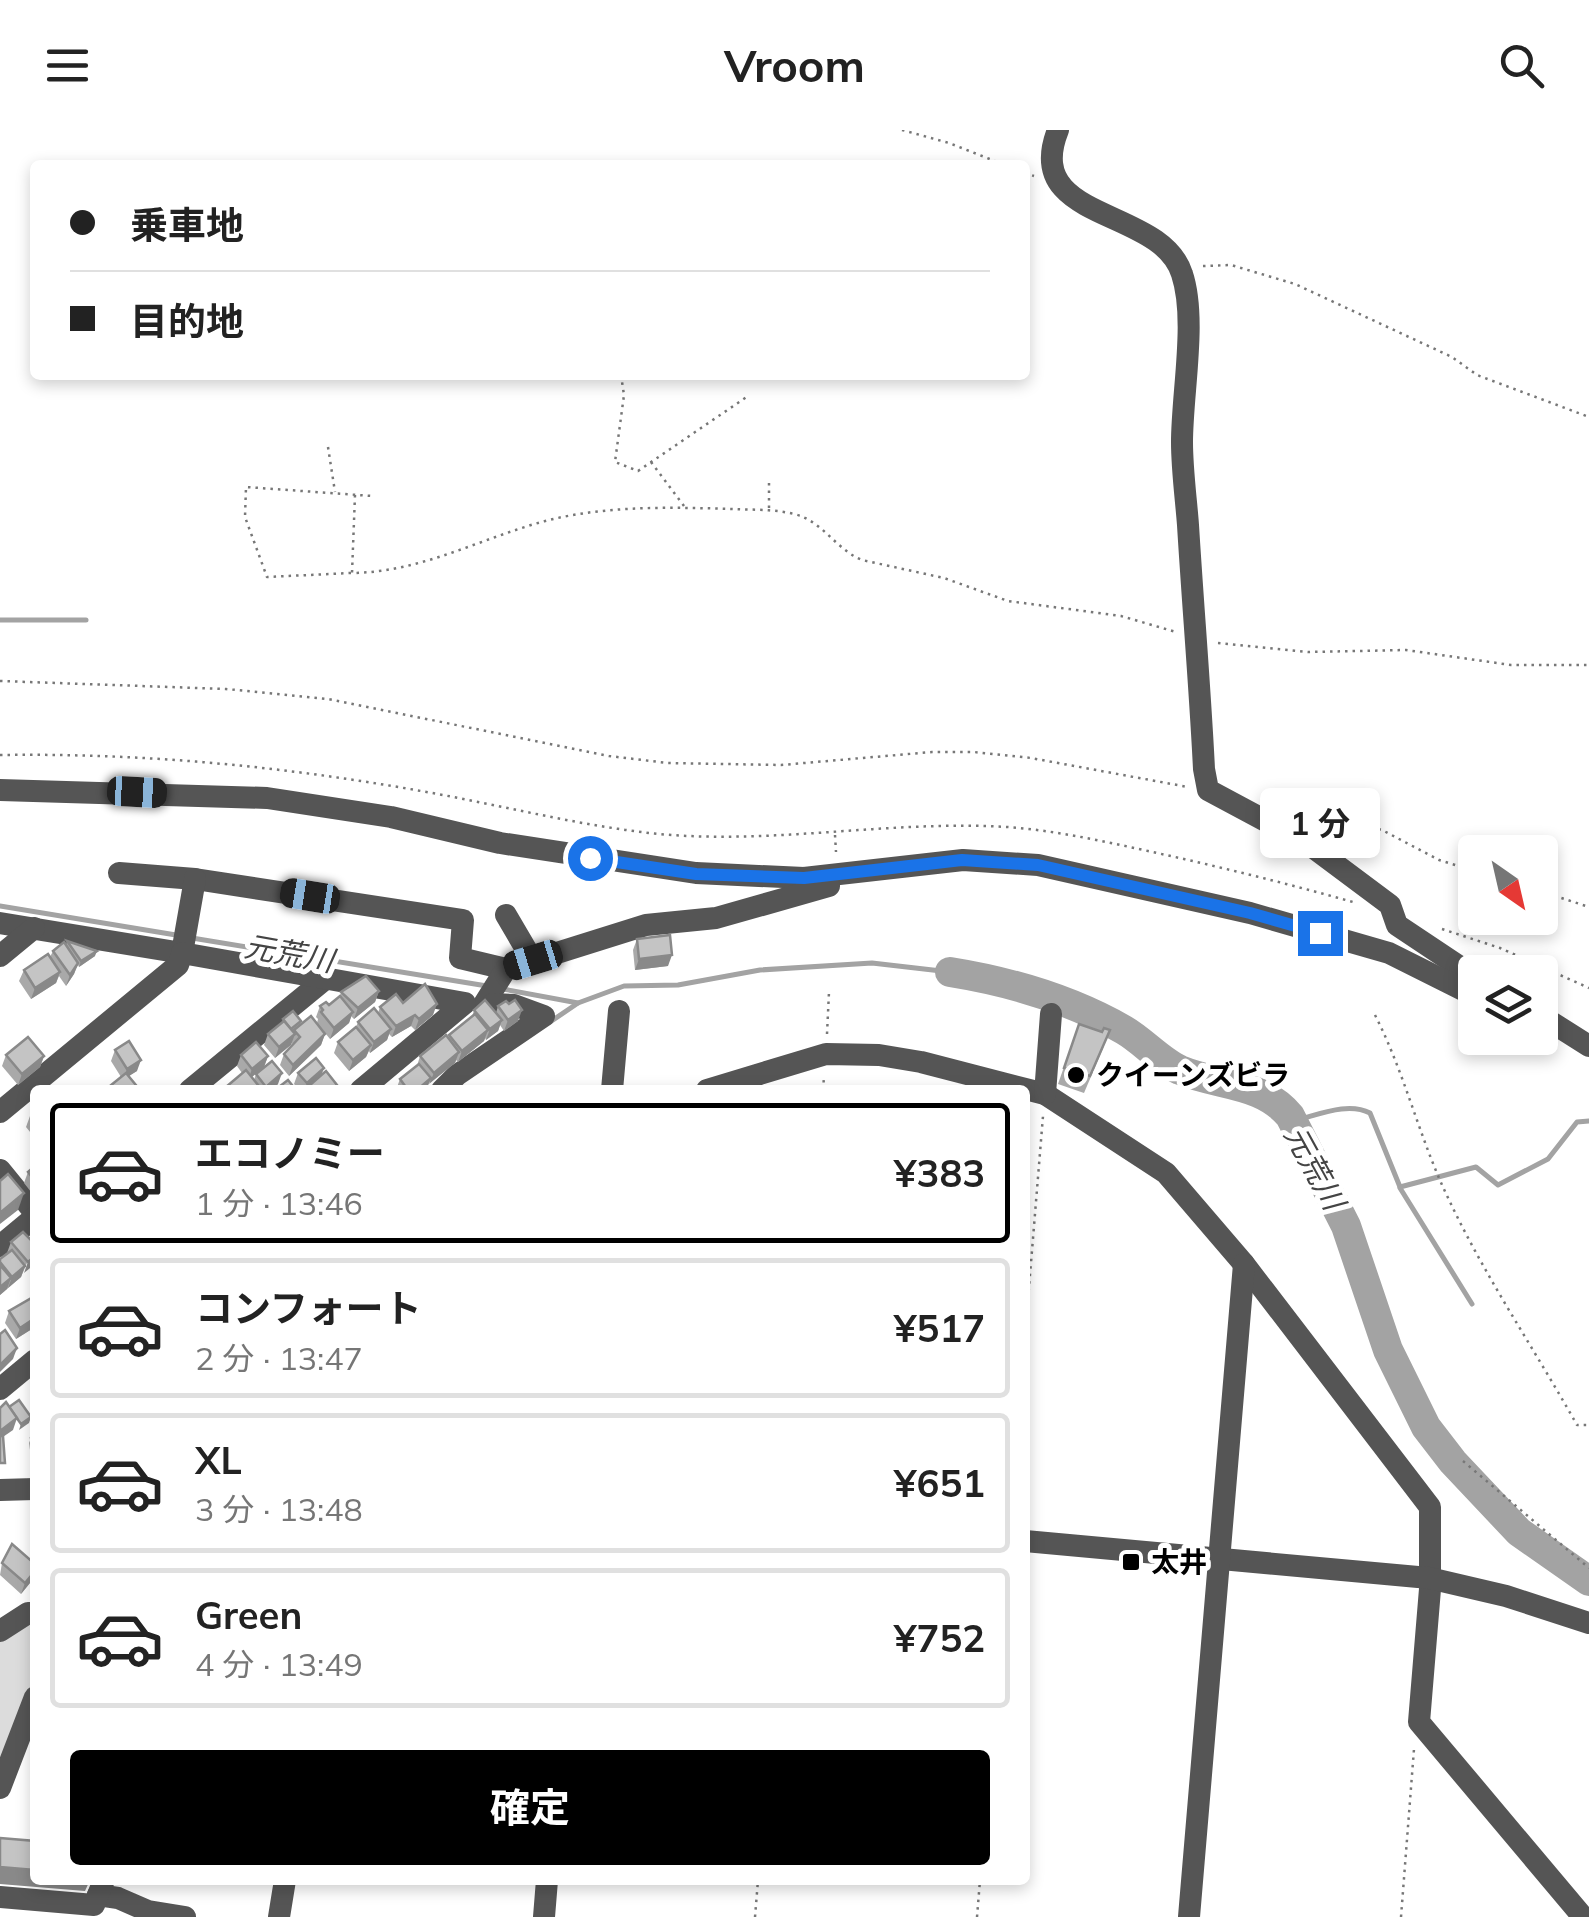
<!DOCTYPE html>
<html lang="ja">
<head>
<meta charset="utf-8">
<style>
  body { margin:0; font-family:Mulish,"Noto Sans JP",sans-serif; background:#f2f2f2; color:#222; height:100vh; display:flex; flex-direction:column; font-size:38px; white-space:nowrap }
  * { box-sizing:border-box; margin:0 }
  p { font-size:32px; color:#767676 }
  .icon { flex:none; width:55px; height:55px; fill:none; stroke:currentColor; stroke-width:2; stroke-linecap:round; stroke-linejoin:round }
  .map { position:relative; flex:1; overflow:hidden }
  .sheet { position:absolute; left:30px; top:955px; width:1000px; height:800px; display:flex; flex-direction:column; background:#fff; border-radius:10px; box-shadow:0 5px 15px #0003 }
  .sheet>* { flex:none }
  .guide { position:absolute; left:30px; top:30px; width:1000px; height:220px; border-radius:10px; box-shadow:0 5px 15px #0003; display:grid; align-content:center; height:220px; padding:0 40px; background:#fff }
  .needle { width:65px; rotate:146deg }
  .buttons { position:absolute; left:1458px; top:705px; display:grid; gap:20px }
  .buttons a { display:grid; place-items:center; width:100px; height:100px; border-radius:10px; background:#fff; box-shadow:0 5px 15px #0003; font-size:50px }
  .end { position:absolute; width:45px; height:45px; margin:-22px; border:12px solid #1a73e8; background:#fff; box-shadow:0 0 0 5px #fff }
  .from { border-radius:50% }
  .bubble { position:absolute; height:70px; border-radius:10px; background:#fff; box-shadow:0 5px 15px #0003; font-size:32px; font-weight:700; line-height:70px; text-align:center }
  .car { position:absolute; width:30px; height:60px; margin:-30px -15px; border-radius:12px; box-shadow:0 0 8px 2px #0007; background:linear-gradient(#222 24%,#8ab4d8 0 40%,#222 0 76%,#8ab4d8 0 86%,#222 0) }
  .guide b { display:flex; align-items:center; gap:35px; height:95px; font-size:38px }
  .guide b+b { border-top:2px solid #e0e0e0 }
  .guide i { width:25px; height:25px; background:#222 }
  ul { padding:18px 0 0; list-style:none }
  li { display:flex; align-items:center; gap:30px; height:140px; margin:0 20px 15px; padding:0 20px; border:5px solid #e0e0e0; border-radius:10px }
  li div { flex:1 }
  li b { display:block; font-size:38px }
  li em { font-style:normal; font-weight:700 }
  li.active { border-color:#000 }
  li>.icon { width:90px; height:90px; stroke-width:1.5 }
  .button { display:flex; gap:20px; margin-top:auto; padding:20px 40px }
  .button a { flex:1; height:115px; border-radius:10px; background:#000; color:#fff; font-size:40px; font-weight:700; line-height:115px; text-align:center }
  header { display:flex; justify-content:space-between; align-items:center; height:130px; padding:0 40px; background:#fff; font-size:45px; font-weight:700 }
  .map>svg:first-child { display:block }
  .green { fill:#dcdcdc }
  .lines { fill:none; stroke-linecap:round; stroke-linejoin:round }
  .stream { stroke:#a3a3a3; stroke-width:5 }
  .river { stroke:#a3a3a3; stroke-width:30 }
  .path { stroke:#777; stroke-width:2.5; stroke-dasharray:2.5 5; stroke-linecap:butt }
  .minor { stroke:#555; stroke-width:22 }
  .wall { fill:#a9a9a9 }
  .shaded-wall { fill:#898989 }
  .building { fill:#c4c4c4; stroke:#898989; stroke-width:2.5 }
  .route { stroke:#1a73e8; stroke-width:12 }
  .poi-dot { fill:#000; stroke:#fff; stroke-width:4 }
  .labels { text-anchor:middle; stroke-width:10; stroke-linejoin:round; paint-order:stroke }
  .poi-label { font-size:28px; font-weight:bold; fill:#000; stroke:#fff; text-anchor:start }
  .water-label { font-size:30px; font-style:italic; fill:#444; stroke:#fff }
</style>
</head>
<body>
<header><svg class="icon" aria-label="menu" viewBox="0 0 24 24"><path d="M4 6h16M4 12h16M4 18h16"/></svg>Vroom<svg class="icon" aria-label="search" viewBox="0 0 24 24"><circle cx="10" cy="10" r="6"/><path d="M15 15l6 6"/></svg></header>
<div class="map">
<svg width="1589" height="1787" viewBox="0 0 1589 1787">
  <rect width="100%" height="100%" fill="#fff"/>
  <path class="green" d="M 35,1489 L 35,1547 L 0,1636 L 0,1509 Z"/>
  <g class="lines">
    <g class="stream">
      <path d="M 0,490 L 86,490"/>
      <path d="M 0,776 L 176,805"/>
      <path d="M 192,808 L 487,856"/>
      <path d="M 503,859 L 578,873"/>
      <path d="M 550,892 L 578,873 L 624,856 L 678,855 L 760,840 L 872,833 L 950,842"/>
      <path d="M 1292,991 C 1316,986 1347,971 1370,983 L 1400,1057 L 1476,1037 L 1498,1055 L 1548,1029 L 1577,992 L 1589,991"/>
      <path d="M 1400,1058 L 1472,1174"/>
    </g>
    <path class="river" d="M 950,842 C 1012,852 1070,869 1124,900 C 1143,911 1160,931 1180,940 C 1218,956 1262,952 1290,986 L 1346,1096 L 1388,1220 L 1426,1297 L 1453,1332 L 1519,1402 L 1589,1451"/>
    <g class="path">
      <path d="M 902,0 L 949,13 L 1005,35"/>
      <path d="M 1025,43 L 1034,46"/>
      <path d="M 1203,136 L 1231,135 L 1295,154 L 1452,227 L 1477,245 L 1589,287"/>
      <path d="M 621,245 L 624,265 L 615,332 L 638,341 L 748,266"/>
      <path d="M 328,317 L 335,362"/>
      <path d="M 651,332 L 684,376"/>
      <path d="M 769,353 L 769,379"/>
      <path d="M 355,365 L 352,443 C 416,442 467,415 528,396 C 593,375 664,377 733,379 C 753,380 774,379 794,384 C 823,391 835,419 862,430 L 944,448 L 1008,471 L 1121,486 L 1176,502"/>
      <path d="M 351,443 L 267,447 L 245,387 L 246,357 L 372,366"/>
      <path d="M 1218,513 L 1308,522 L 1406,520 L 1511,535 L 1589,535"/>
      <path d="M 0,551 L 226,559 L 328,569 L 609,626 L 668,633 L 781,635 L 932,622 L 974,622 L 1031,628 L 1188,657"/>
      <path d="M 0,625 C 142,623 281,636 421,661 C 501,675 579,696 659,704 C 768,714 875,693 984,696 C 1040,697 1093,709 1148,721 C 1217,736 1285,753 1353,772"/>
      <path d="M 1270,669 L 1382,700 L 1439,730 L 1475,741"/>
      <path d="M 835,705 L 836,722"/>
      <path d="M 1540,761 L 1589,777"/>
      <path d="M 1442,799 L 1500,818 L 1589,858"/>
      <path d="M 1375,885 C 1402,938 1416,994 1439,1048 C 1477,1135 1531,1213 1577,1295 L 1589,1295"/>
      <path d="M 827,904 L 829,862"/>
      <path d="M 823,960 L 824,947"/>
      <path d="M 1025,1206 L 1043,986"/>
      <path d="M 1463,1331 L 1589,1438"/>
      <path d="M 755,1787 L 758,1750"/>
      <path d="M 977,1787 L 980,1750"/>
      <path d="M 1401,1787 L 1414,1619"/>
    </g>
    <g class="minor">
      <path d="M 1058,0 C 1021,93 1161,76 1182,144 C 1197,189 1182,263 1182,312 C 1182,340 1186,368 1188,395 C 1193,477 1200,558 1204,639 L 1208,660 L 1307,713 L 1390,775 L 1397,795 L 1475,847"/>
      <path d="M 0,660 L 267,668 L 391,687 L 500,713 L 696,743 L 804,748 L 963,730 L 1038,735 L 1250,783 L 1389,823 L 1475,866"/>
      <path d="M 119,743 L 195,749 L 463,790 L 460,828 L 506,839"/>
      <path d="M 506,785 L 533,831"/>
      <path d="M 0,793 L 182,823 L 195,749"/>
      <path d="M 0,826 L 34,798"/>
      <path d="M 484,874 L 506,839 L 646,795 L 716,788 L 829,756"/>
      <path d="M 1540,885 L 1589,916"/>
      <path d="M 190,960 L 324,850"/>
      <path d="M 442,960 L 457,945 L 544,886 L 514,875 L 493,874"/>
      <path d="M 612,960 L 619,881"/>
      <path d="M 707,960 L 826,924 L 879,925 L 921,932 L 1045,964 L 1166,1043 L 1244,1134 L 1430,1377 L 1430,1459 L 1419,1592 L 1583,1787"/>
      <path d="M 1045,964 L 1051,884"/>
      <path d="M 0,982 L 178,835 L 182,823 L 465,873 L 361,960"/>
      <path d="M 0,1040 L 35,1083"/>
      <path d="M 0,1116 L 35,1087"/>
      <path d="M 0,1259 L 35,1230"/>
      <path d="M 0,1360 L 35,1359"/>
      <path d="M 1025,1411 L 1429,1448 L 1506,1466 L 1589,1493"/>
      <path d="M 0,1501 L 28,1483 L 35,1483"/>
      <path d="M 0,1658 L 35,1567"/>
      <path d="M 98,1765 L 118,1768 L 148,1781 L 185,1787"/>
      <path d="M 0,1767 L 94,1775 L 104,1750"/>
      <path d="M 279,1787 L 285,1750"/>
      <path d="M 544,1787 L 547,1750"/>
      <path d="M 1189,1787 L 1244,1134"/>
    </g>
  </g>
  <g class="wall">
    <path d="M 637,809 L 668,836 L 635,840 L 633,820 Z"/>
    <path d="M 67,811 L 95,826 L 79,837 L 78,835 L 74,844 L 66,856 L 59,846 L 56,853 L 31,869 L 19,851 L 24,840 L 50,827 L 53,821 L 66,815 Z"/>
    <path d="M 379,861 L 375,872 L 354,889 L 351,886 L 349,893 L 330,909 L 317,893 L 318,889 L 316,887 L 320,876 L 329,875 L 340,866 L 341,862 Z"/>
    <path d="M 403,873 L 433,885 L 415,900 L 411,896 L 392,907 L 389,904 L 387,910 L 370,923 L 369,921 L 366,927 L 349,941 L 334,923 L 338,912 L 356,897 L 358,892 L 378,883 L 380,877 Z"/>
    <path d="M 498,876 L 518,891 L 504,901 L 500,895 L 498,901 L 486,910 L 485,908 L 484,911 L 458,932 L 456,930 L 455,933 L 429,953 L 426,960 L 396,960 L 400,949 L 417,936 L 420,926 L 448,908 L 449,905 L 472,887 L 474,880 L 496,883 Z"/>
    <path d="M 283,889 L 301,891 L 299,896 L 293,901 L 294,902 L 294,900 L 325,904 L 321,915 L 289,946 L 280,935 L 284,924 L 293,914 L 292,913 L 275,928 L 264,915 L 268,904 L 282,893 Z"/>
    <path d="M 1079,894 L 1102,902 L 1104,916 L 1084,963 L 1058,954 Z"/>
    <path d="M 115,920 L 137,941 L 128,946 L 121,947 L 111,931 Z"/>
    <path d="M 6,925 L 44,926 L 40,937 L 18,955 L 2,936 Z"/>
    <path d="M 241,925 L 268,926 L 264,937 L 252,947 L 254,950 L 256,944 L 278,954 L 272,960 L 225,960 L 226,957 L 242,943 L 237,936 Z"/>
    <path d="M 298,943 L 322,944 L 335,960 L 300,960 L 294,954 Z"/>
    <path d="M 35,982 L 35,1008 L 26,997 L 30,986 Z"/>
    <path d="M 35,1036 L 35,1067 L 24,1053 L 28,1042 Z"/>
    <path d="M 11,1112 L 35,1114 L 21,1147 L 0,1165 L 0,1129 L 7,1123 Z"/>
    <path d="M 35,1166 L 35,1197 L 16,1209 L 5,1193 L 9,1181 Z"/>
    <path d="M 34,1235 L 35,1235 L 35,1254 L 30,1247 Z"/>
    <path d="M 35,1307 L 35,1334 L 32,1334 L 29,1313 L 31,1308 Z"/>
    <path d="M 2,1433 L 35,1434 L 35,1456 L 34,1455 L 34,1448 L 21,1464 L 0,1445 Z"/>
  </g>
  <g class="shaded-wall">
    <path d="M 97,821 L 95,826 L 79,837 L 81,831 Z"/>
    <path d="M 672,825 L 668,836 L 635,840 L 639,829 Z"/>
    <path d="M 78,833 L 74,844 L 66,856 L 70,845 Z"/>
    <path d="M 60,842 L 56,853 L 31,869 L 35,858 Z"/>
    <path d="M 379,861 L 375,872 L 354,889 L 358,878 Z"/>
    <path d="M 437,874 L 433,885 L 415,900 L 419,889 Z"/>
    <path d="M 522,880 L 518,891 L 504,901 L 508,890 Z"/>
    <path d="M 353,882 L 349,893 L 330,909 L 334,898 Z"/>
    <path d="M 415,885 L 411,896 L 392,907 L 396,896 Z"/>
    <path d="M 502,890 L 498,901 L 486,910 L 490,899 Z"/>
    <path d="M 391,899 L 387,910 L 370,923 L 374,912 Z"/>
    <path d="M 488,900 L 484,911 L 458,932 L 462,921 Z"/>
    <path d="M 295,904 L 291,915 L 275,928 L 279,917 Z"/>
    <path d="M 325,904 L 321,915 L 289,946 L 293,935 Z"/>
    <path d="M 371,915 L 366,927 L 349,941 L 353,930 Z"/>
    <path d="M 459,922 L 455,933 L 429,954 L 434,943 Z"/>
    <path d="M 44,926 L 40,937 L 18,955 L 22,944 Z"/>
    <path d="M 268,926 L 264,937 L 248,950 L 252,939 Z"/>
    <path d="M 141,930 L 137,941 L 123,950 L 127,939 Z"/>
    <path d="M 324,938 L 320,949 L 310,955 L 307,960 L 304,960 L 307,953 Z"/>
    <path d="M 282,943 L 278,954 L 272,960 L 265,960 L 266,957 Z"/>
    <path d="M 431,948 L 426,960 L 417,960 Z"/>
    <path d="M 24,1063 L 18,1080 L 0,1094 L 0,1083 Z"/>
    <path d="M 35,1126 L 35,1134 L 24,1143 L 28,1132 Z"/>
    <path d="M 25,1136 L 21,1147 L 8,1158 L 12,1147 Z"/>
    <path d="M 11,1148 L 7,1159 L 0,1165 L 0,1157 Z"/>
    <path d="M 35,1188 L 35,1197 L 16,1209 L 20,1198 Z"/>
    <path d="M 17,1218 L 13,1229 L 0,1242 L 0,1235 Z"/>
    <path d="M 31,1287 L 29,1293 L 19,1300 L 21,1294 Z"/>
    <path d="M 17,1288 L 13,1300 L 0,1309 L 0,1301 Z"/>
    <path d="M 35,1441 L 34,1448 L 21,1464 L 25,1453 Z"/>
    <path d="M 0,1737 L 35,1740 L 35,1750 L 90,1750 L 85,1761 L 0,1754 Z"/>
  </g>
  <g class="building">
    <path d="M 670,805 L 672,825 L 639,829 L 637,809 Z"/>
    <path d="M 67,811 L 97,821 L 81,831 Z"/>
    <path d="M 64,812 L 78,833 L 70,845 L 53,821 Z"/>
    <path d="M 48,824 L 60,842 L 35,858 L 24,840 Z"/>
    <path d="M 366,846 L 379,861 L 358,878 L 341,862 Z"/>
    <path d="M 425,854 L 437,874 L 419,889 L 415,885 L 396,896 L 380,877 L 396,864 L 403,873 Z"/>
    <path d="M 340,866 L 353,882 L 334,898 L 321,882 L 323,880 L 320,876 L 326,872 L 329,875 Z"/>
    <path d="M 485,870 L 502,890 L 490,899 L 474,880 Z"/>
    <path d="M 515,870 L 522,880 L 508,890 L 498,876 L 506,871 L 509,874 Z"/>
    <path d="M 374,878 L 391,899 L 374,912 L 358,892 Z"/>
    <path d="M 293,881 L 301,891 L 291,899 L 283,889 Z"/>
    <path d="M 475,884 L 488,900 L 462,921 L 449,905 Z"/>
    <path d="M 311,886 L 325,904 L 293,935 L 284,924 L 300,907 L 294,900 Z"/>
    <path d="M 284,891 L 295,904 L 279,917 L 268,904 Z"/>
    <path d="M 1079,894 L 1102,902 L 1104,898 L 1110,900 L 1090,946 L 1064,938 Z"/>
    <path d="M 356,897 L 371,915 L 353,930 L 338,912 Z"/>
    <path d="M 446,905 L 459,922 L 434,943 L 420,926 Z"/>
    <path d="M 28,907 L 44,926 L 22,944 L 6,925 Z"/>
    <path d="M 129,911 L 141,930 L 127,939 L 115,920 Z"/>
    <path d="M 256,912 L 268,926 L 252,939 L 241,925 Z"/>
    <path d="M 316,928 L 324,938 L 307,953 L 298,943 Z"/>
    <path d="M 272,931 L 282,943 L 266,957 L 256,944 Z"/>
    <path d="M 419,934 L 431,948 L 417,960 L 408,960 L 400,949 Z"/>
    <path d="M 246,940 L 262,960 L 228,960 L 226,957 Z"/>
    <path d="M 326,941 L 337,955 L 330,960 L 314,960 L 310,955 Z"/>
    <path d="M 126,943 L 140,960 L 105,960 Z"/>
    <path d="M 288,950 L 296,960 L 275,960 Z"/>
    <path d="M 35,1036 L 35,1051 L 28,1042 Z"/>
    <path d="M 8,1044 L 24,1063 L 0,1083 L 0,1051 Z"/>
    <path d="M 23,1102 L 35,1114 L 35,1126 L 28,1132 L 11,1112 Z"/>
    <path d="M 12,1120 L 25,1136 L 12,1147 L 0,1132 L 0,1129 Z"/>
    <path d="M 0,1135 L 11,1148 L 0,1157 Z"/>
    <path d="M 35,1166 L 35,1188 L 20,1198 L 9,1181 Z"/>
    <path d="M 5,1200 L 17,1218 L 0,1235 L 0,1204 Z"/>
    <path d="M 19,1270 L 31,1287 L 21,1294 L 9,1277 Z"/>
    <path d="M 6,1272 L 17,1288 L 0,1301 L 0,1278 Z"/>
    <path d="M 0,1306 L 3,1306 L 5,1333 L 0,1333 Z"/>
    <path d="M 35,1307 L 35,1328 L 34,1328 L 31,1308 Z"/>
    <path d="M 12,1414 L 35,1434 L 35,1441 L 25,1453 L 2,1433 Z"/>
    <path d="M 0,1708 L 35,1711 L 35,1740 L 0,1737 Z"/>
  </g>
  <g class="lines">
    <path class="route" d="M 590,728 L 696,744 L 804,748 L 962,730 L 1038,735 L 1250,783 L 1320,803"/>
  </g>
  <g class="poi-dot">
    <circle cx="1076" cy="945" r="10"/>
    <rect x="1121" y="1422" width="20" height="20" rx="5"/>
  </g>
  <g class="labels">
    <g class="poi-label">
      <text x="1096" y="955">クイーンズビラ</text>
      <text x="1151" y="1442">太井</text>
    </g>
    <g class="water-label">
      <text transform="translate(289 824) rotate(10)" y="10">元荒川</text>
      <text transform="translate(1314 1038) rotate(61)" y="10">元荒川</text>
    </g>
  </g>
</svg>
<div class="buttons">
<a><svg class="needle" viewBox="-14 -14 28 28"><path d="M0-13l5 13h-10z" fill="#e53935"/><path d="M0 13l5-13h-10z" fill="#767676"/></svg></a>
<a><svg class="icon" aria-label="layers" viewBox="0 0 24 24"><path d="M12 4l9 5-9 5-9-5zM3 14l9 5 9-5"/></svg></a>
</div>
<i class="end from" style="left:590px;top:728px"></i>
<i class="end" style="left:1320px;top:803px"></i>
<div class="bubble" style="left:1260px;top:658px;width:120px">1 分</div>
<i class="car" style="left:137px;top:662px;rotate:93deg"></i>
<i class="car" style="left:310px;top:766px;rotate:279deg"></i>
<i class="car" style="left:533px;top:830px;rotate:253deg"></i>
<div class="guide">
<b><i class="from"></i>乗車地</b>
<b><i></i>目的地</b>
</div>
<section class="sheet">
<ul>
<li class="active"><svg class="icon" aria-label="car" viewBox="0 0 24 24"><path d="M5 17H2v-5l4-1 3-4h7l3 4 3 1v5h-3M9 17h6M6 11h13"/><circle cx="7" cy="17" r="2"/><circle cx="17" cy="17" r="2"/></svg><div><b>エコノミー</b><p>1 分 · 13:46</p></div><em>¥383</em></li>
<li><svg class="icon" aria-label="car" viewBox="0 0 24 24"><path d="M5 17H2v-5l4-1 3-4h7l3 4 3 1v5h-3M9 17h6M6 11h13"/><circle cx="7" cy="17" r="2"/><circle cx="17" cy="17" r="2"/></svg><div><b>コンフォート</b><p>2 分 · 13:47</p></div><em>¥517</em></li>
<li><svg class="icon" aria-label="car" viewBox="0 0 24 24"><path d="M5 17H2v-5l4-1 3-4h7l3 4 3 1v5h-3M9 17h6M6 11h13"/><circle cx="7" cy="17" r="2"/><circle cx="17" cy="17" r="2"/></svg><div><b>XL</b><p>3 分 · 13:48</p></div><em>¥651</em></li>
<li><svg class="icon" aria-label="car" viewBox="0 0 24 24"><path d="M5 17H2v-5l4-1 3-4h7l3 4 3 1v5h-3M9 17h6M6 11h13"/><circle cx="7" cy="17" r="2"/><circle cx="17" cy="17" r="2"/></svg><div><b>Green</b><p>4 分 · 13:49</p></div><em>¥752</em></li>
</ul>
<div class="button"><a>確定</a></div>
</section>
</div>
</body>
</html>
